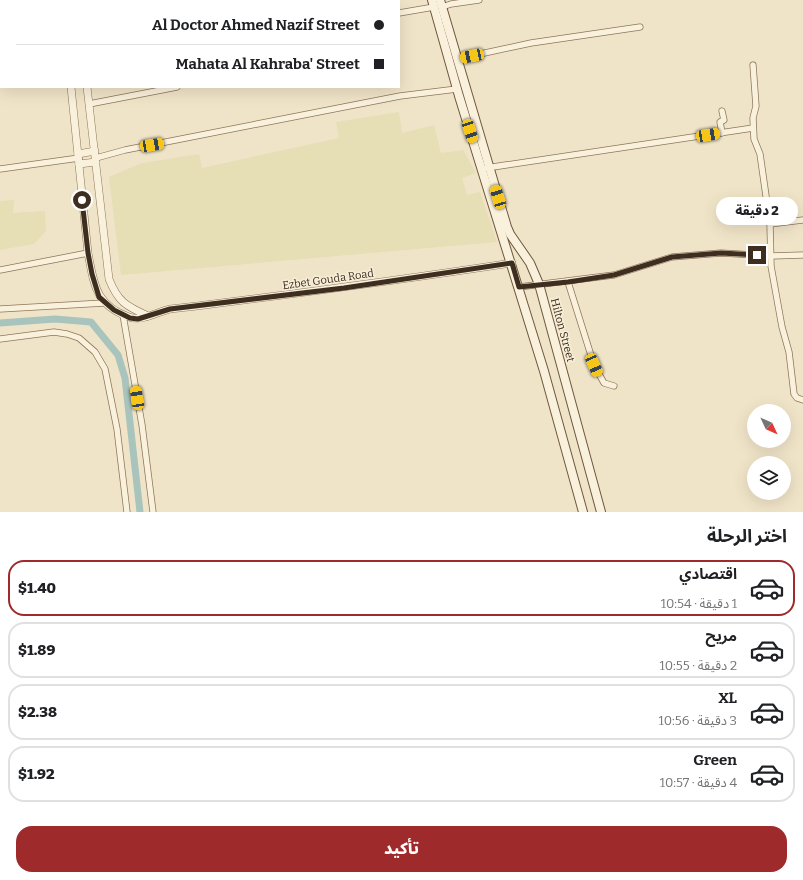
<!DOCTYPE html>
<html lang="ar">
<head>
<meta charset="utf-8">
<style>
  body { margin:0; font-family:Bitter,"Noto Sans Arabic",serif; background:#f2f2f2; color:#202124; direction:rtl; height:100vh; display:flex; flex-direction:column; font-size:15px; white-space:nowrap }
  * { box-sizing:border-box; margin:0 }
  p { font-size:13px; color:#757577 }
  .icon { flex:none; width:22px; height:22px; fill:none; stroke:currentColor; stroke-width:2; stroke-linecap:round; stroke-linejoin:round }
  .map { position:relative; height:512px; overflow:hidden; direction:ltr }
  .drawer { display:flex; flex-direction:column; background:#fff; flex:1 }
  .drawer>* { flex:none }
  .hud { position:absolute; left:0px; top:0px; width:400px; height:88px; box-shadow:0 4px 16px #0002; direction:rtl; display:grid; align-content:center; height:88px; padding:0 16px; background:#fff }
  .needle { width:26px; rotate:134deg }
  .fabs { position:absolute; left:747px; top:404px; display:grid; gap:8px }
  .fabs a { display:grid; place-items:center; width:44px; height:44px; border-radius:50%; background:#fff; box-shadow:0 4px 16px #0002; font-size:20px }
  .end { position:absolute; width:18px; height:18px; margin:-9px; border:5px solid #3d2e20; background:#fff; box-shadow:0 0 0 2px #fff }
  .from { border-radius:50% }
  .bubble { position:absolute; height:28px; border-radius:14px; background:#fff; box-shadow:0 4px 16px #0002; font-size:13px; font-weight:800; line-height:28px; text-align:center; direction:rtl }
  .car { position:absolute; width:12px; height:24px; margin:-12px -6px; border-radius:5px; box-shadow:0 0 3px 1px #0007; background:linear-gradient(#f5c518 24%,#345 0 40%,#f5c518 0 76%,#345 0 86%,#f5c518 0) }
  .hud b { display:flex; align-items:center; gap:14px; height:38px; font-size:15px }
  .hud b+b { border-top:1px solid #e0e0e0 }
  .hud i { width:10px; height:10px; background:#202124 }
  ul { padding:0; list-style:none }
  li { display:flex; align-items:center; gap:12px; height:56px; margin:0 8px 6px; padding:0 8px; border:2px solid #e0e0e0; border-radius:16px }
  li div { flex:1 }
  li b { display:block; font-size:15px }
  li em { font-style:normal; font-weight:800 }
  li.active { border-color:#9e2a2b }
  li>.icon { width:36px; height:36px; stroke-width:1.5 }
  h2 { padding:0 16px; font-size:18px; line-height:48px }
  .action { display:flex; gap:8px; margin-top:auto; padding:8px 16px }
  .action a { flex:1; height:46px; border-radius:16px; background:#9e2a2b; color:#fff; font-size:16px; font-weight:800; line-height:46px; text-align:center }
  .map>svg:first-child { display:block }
  .farmland { fill:#e6deb5 }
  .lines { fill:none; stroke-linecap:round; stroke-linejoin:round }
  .canal { stroke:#a9c4bc; stroke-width:7 }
  .minor-casing { stroke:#8d765c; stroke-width:7 }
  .tertiary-casing { stroke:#8d765c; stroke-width:8 }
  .secondary-casing { stroke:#6f573f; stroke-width:10 }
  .minor { stroke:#faf1dc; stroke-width:5.5 }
  .tertiary { stroke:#faf1dc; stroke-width:7 }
  .secondary { stroke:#faf1dc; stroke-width:8 }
  .route { stroke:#3d2e20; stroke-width:5 }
  .labels { text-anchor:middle; stroke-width:3; stroke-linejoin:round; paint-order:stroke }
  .street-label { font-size:11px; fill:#3d2e20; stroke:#f7eed8 }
</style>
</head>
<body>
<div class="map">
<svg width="803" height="512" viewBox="0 0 803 512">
  <rect width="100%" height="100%" fill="#f0e4c8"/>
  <g class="farmland">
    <rect x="119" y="0" width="166" height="1"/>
    <path d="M 399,112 L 402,133 L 434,125 L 441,153 L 463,150 L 476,173 L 462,178 L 467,195 L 480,192 L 497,242 L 121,275 L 109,177 L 142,163 L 199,154 L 202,168 L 339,138 L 336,122 Z"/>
    <path d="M 14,200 L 13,213 L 45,211 L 46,231 L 34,244 L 0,250 L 0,201 Z"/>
  </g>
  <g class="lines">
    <path class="canal" d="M 0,323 L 55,319 L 91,322 L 118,355 L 125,378 L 140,512"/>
    <g class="minor-casing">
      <g id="minor">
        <path d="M 442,7 L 451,4 L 479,0"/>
        <path d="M 399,13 L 434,7"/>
        <path d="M 0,25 L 1,25"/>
        <path d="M 0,47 L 0,49"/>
        <path d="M 457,59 L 531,43 L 640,27"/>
        <path d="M 753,65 L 756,106 L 753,118 L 754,139 L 760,154 L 770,224 L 771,266 L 782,327 L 789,352 L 794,394 L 797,398 L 803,400"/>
        <path d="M 89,104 L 177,87"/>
        <path d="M 722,133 L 720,122 L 724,120 L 722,111"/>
        <path d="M 96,158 L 125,150 L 400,96 L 457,89"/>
        <path d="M 486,168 L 753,128"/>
        <path d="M 0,169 L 79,158"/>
        <path d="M 770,224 L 803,220"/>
        <path d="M 0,270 L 88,253"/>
        <path d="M 568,282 L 594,365 L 604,383 L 614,386"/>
        <path d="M 519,287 L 614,275 L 672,257 L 721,253 L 771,256 L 803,255"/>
        <path d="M 0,309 L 104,303"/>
        <path d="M 123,315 L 142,425 L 153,512"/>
        <path d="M 0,339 L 54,332 L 67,334 L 79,338 L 95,352 L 105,369 L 117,429 L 127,512"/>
      </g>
    </g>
    <g class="tertiary-casing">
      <g id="tertiary">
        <path d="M 61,0 L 61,1"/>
        <path d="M 76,0 L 76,1"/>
        <path d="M 71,87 L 88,253 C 94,284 95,305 129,317 C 142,322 157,312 170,309 C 179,308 188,307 197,306 C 302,293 407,279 512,263"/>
        <path d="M 87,87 L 109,279 C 118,302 126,306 148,316"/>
        <path d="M 78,154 L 95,151"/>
        <path d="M 79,164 L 96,162"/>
      </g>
    </g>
    <g class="secondary-casing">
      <g id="secondary">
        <path d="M 432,0 L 459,96 L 544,371 L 583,512"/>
        <path d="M 440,0 L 507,227 L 510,234 L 530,263 L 539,284 L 601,512"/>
      </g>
    </g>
    <use href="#minor" class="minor"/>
    <use href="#tertiary" class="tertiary"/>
    <use href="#secondary" class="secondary"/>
  </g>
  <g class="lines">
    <path class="route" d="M 82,200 L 88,253 L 92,274 L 99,297 L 114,310 L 130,318 L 138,319 L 170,309 L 344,288 L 512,263 L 519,287 L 568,282 L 614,275 L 672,257 L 721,253 L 757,255"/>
  </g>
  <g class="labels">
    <g class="street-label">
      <text transform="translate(328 279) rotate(-8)" y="4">Ezbet Gouda Road</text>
      <text transform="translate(563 330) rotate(75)" y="4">Hilton Street</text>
    </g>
  </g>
</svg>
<div class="fabs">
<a><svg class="needle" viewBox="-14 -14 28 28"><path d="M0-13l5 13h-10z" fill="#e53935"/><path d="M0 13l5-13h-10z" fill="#757577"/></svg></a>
<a><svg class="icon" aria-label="layers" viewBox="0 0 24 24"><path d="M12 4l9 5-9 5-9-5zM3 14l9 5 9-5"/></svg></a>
</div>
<i class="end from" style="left:82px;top:200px"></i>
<i class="end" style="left:757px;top:255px"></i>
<div class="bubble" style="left:716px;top:197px;width:82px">2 دقيقة</div>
<i class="car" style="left:472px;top:56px;rotate:258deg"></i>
<i class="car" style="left:470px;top:131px;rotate:162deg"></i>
<i class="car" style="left:708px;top:135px;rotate:81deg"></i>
<i class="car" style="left:152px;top:145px;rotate:80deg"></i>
<i class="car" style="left:498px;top:197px;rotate:343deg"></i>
<i class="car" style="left:594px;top:365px;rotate:156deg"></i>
<i class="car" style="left:137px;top:398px;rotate:351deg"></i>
<div class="hud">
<b><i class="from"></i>Al Doctor Ahmed Nazif Street</b>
<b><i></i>Mahata Al Kahraba' Street</b>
</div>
</div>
<section class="drawer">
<h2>اختر الرحلة</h2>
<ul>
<li class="active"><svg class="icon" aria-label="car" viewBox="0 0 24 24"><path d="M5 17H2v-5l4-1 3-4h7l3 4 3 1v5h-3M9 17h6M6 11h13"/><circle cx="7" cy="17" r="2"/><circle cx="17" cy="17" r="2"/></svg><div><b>اقتصادي</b><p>1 دقيقة · 10:54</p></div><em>$1.40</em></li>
<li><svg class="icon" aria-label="car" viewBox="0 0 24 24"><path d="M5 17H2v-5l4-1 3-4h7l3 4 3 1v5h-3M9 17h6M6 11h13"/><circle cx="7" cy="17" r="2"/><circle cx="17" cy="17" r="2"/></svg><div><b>مريح</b><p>2 دقيقة · 10:55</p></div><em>$1.89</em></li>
<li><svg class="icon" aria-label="car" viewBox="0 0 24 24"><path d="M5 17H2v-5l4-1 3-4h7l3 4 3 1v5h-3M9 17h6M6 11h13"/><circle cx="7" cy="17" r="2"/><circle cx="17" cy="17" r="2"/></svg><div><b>XL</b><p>3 دقيقة · 10:56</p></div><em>$2.38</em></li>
<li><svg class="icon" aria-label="car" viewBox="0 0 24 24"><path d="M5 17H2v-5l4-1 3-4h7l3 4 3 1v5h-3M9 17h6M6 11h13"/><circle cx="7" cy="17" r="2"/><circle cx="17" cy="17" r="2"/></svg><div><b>Green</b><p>4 دقيقة · 10:57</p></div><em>$1.92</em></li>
</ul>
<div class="action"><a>تأكيد</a></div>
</section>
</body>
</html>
